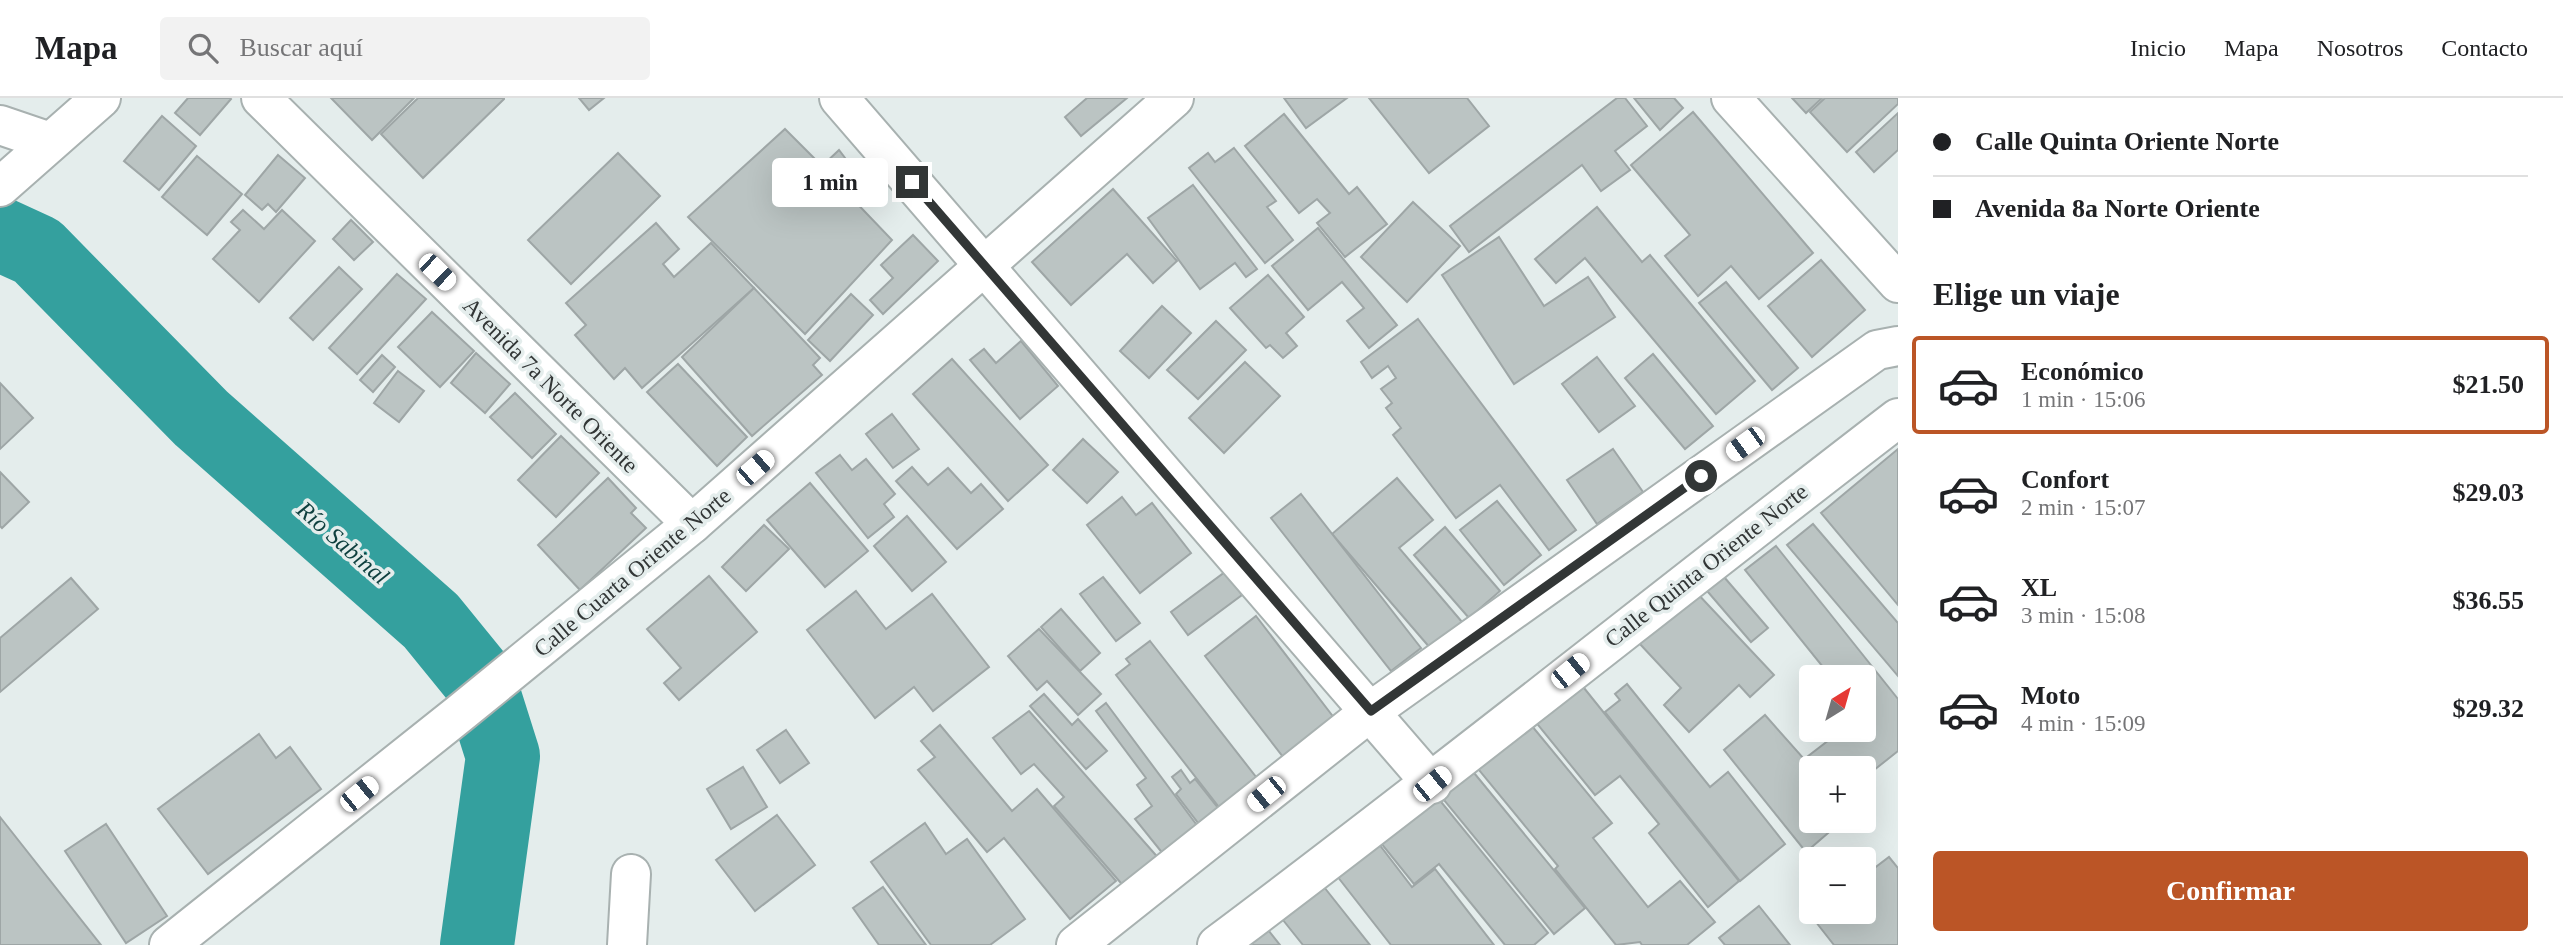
<!DOCTYPE html>
<html lang="es">
<head>
<meta charset="utf-8">
<style>
  body { margin:0; font-family:"Times New Roman",serif; background:#f2f2f2; color:#202124; height:100vh; display:flex; flex-direction:column; font-size:26px; white-space:nowrap }
  * { box-sizing:border-box; margin:0 }
  p { font-size:23px; color:#757577 }
  .icon { flex:none; width:38px; height:38px; fill:none; stroke:currentColor; stroke-width:2; stroke-linecap:round; stroke-linejoin:round }
  .map { position:relative; flex:1; overflow:hidden }
  .drawer { display:flex; flex-direction:column; background:#fff; width:665px }
  .drawer>* { flex:none }
  .guide { display:grid; align-content:center; height:154px; padding:0 35px; background:#fff }
  .needle { width:46px; rotate:37deg }
  .tools { position:absolute; left:1799px; top:567px; display:grid; gap:14px }
  .tools a { display:grid; place-items:center; width:77px; height:77px; border-radius:7px; background:#fff; box-shadow:0 7px 28px #0002; font-size:35px }
  .end { position:absolute; width:32px; height:32px; margin:-16px; border:9px solid #323636; background:#fff; box-shadow:0 0 0 4px #fff }
  .from { border-radius:50% }
  .bubble { position:absolute; height:49px; border-radius:7px; background:#fff; box-shadow:0 7px 28px #0002; font-size:23px; font-weight:700; line-height:49px; text-align:center }
  .car { position:absolute; width:21px; height:42px; margin:-21px -10px; border-radius:9px; box-shadow:0 0 5px 2px #0007; background:linear-gradient(#fff 24%,#345 0 40%,#fff 0 76%,#345 0 86%,#fff 0) }
  .guide b { display:flex; align-items:center; gap:24px; height:66px; font-size:26px }
  .guide b+b { border-top:2px solid #e0e0e0 }
  .guide i { width:18px; height:18px; background:#202124 }
  ul { padding:0; list-style:none }
  li { display:flex; align-items:center; gap:21px; height:98px; margin:0 14px 10px; padding:0 21px; border:4px solid transparent; border-radius:7px }
  li div { flex:1 }
  li b { display:block; font-size:26px }
  li em { font-style:normal; font-weight:700 }
  li.selected { border-color:#bb5526 }
  li>.icon { width:63px; height:63px; stroke-width:1.5 }
  h2 { padding:0 35px; font-size:32px; line-height:84px }
  .cta { display:flex; gap:14px; margin-top:auto; padding:14px 35px }
  .cta a { flex:1; height:80px; border-radius:7px; background:#bb5526; color:#fff; font-size:28px; font-weight:700; line-height:80px; text-align:center }
  header { display:flex; align-items:center; gap:42px; box-sizing:border-box; height:98px; padding:0 35px; background:#fff; border-bottom:2px solid #e0e0e0 }
  header strong { font-size:33px }
  nav { display:flex; gap:38px; margin-inline-start:auto; font-size:24px }
  .search { width:490px; height:63px; background:#f2f2f2; display:flex; align-items:center; gap:18px; box-sizing:border-box; padding:0 24px; border-radius:7px; color:#757577; font-size:26px }
  main { display:flex; flex:1; min-height:0 }
  .map>svg:first-child { display:block }
  .lines { fill:none; stroke-linecap:round; stroke-linejoin:round }
  .river { stroke:#34a09e; stroke-width:74 }
  .building { fill:#bbc4c3; stroke:#9ea6a6; stroke-width:2 }
  .minor-casing { stroke:#a8b1b0; stroke-width:42 }
  .tertiary-casing { stroke:#a8b1b0; stroke-width:42 }
  .minor { stroke:#fff; stroke-width:38 }
  .tertiary { stroke:#fff; stroke-width:38 }
  .route { stroke:#323636; stroke-width:9 }
  .labels { text-anchor:middle; stroke-width:7; stroke-linejoin:round; paint-order:stroke }
  .street-label { font-size:23px; fill:#323636; stroke:#e4edec }
  .water-label { font-size:24px; font-style:italic; fill:#0e3f3e; stroke:#e4edec }
</style>
</head>
<body>
<header>
<strong>Mapa</strong>
<div class="search"><svg class="icon" aria-label="search" viewBox="0 0 24 24"><circle cx="10" cy="10" r="6"/><path d="M15 15l6 6"/></svg>Buscar aquí</div>
<nav><a>Inicio</a><a>Mapa</a><a>Nosotros</a><a>Contacto</a></nav>
</header>
<main>
<div class="map">
<svg width="1898" height="847" viewBox="0 0 1898 847">
  <rect width="100%" height="100%" fill="#e4edec"/>
  <g class="lines">
    <path class="river" d="M 0,136 L 37,153 L 201,320 L 431,523 L 479,582 L 503,658 L 477,847"/>
  </g>
  <g class="building">
    <path d="M 188,0 L 230,0 L 231,1 L 200,37 L 175,15 Z"/>
    <path d="M 331,0 L 414,0 L 372,42 Z"/>
    <path d="M 418,0 L 504,0 L 504,1 L 423,80 L 381,36 Z"/>
    <path d="M 579,0 L 604,0 L 589,12 Z"/>
    <path d="M 1087,0 L 1127,0 L 1081,38 L 1065,19 Z"/>
    <path d="M 1284,0 L 1347,0 L 1306,30 Z"/>
    <path d="M 1369,0 L 1467,0 L 1489,28 L 1429,75 Z"/>
    <path d="M 1617,0 L 1625,0 L 1647,28 L 1615,53 L 1630,72 L 1601,93 L 1582,67 L 1469,154 L 1450,128 Z"/>
    <path d="M 1634,0 L 1674,0 L 1683,10 L 1660,32 Z"/>
    <path d="M 1792,0 L 1822,0 L 1806,15 Z"/>
    <path d="M 1825,0 L 1898,0 L 1898,6 L 1847,54 L 1810,14 Z"/>
    <path d="M 1693,14 L 1813,155 L 1759,201 L 1731,168 L 1698,198 L 1665,158 L 1690,137 L 1631,67 Z"/>
    <path d="M 1898,15 L 1898,52 L 1874,74 L 1856,54 Z"/>
    <path d="M 1284,16 L 1349,96 L 1357,89 L 1387,126 L 1345,159 L 1317,125 L 1330,115 L 1317,101 L 1299,115 L 1245,48 Z"/>
    <path d="M 162,18 L 196,48 L 159,92 L 124,63 Z"/>
    <path d="M 785,31 L 822,68 L 839,52 L 861,81 L 846,94 L 892,142 L 805,236 L 688,119 Z"/>
    <path d="M 1234,50 L 1276,103 L 1267,109 L 1293,142 L 1265,165 L 1189,70 L 1208,55 L 1215,64 Z"/>
    <path d="M 618,55 L 660,98 L 571,186 L 528,142 Z"/>
    <path d="M 278,57 L 305,80 L 276,114 L 268,106 L 262,112 L 245,97 Z"/>
    <path d="M 197,58 L 242,96 L 207,137 L 162,99 Z"/>
    <path d="M 1193,87 L 1257,171 L 1246,179 L 1235,165 L 1200,191 L 1148,120 Z"/>
    <path d="M 1113,91 L 1177,163 L 1153,185 L 1127,156 L 1071,207 L 1032,164 Z"/>
    <path d="M 1413,104 L 1460,148 L 1407,204 L 1361,159 Z"/>
    <path d="M 1597,109 L 1642,164 L 1650,157 L 1755,283 L 1716,316 L 1585,160 L 1556,185 L 1535,161 Z"/>
    <path d="M 243,112 L 264,131 L 282,112 L 315,143 L 259,204 L 213,161 L 240,132 L 231,124 Z"/>
    <path d="M 351,122 L 373,144 L 354,162 L 333,141 Z"/>
    <path d="M 656,125 L 679,151 L 663,166 L 674,179 L 711,145 L 754,190 L 642,290 L 625,270 L 614,281 L 575,237 L 586,227 L 566,205 Z"/>
    <path d="M 1318,130 L 1397,227 L 1369,250 L 1347,223 L 1364,210 L 1342,184 L 1308,212 L 1272,168 Z"/>
    <path d="M 913,137 L 938,163 L 883,216 L 870,202 L 893,180 L 881,167 Z"/>
    <path d="M 1499,139 L 1544,208 L 1588,179 L 1615,219 L 1514,286 L 1442,177 Z"/>
    <path d="M 1821,162 L 1865,212 L 1812,259 L 1768,208 Z"/>
    <path d="M 339,169 L 362,191 L 313,242 L 290,220 Z"/>
    <path d="M 397,176 L 426,201 L 357,276 L 329,250 Z"/>
    <path d="M 1268,177 L 1304,219 L 1286,235 L 1297,248 L 1283,260 L 1270,247 L 1266,250 L 1230,210 Z"/>
    <path d="M 1726,184 L 1798,270 L 1772,292 L 1699,205 Z"/>
    <path d="M 754,190 L 820,260 L 813,267 L 822,277 L 752,338 L 682,259 Z"/>
    <path d="M 851,196 L 873,217 L 830,263 L 808,242 Z"/>
    <path d="M 1162,208 L 1191,235 L 1149,280 L 1120,253 Z"/>
    <path d="M 432,214 L 474,253 L 440,289 L 398,249 Z"/>
    <path d="M 1418,221 L 1576,432 L 1549,452 L 1500,387 L 1456,420 L 1393,337 L 1401,330 L 1386,310 L 1392,305 L 1381,291 L 1396,280 L 1388,268 L 1372,280 L 1361,264 Z"/>
    <path d="M 1216,223 L 1246,252 L 1198,301 L 1167,272 Z"/>
    <path d="M 1021,243 L 1058,288 L 1020,321 L 970,262 L 984,251 L 996,265 Z"/>
    <path d="M 476,255 L 510,286 L 485,315 L 451,285 Z"/>
    <path d="M 1653,256 L 1713,328 L 1685,351 L 1625,280 Z"/>
    <path d="M 382,257 L 395,269 L 373,294 L 360,282 Z"/>
    <path d="M 1597,259 L 1635,308 L 1599,334 L 1562,286 Z"/>
    <path d="M 952,261 L 1048,367 L 1008,403 L 913,296 Z"/>
    <path d="M 1245,264 L 1280,298 L 1224,355 L 1189,320 Z"/>
    <path d="M 678,266 L 747,339 L 717,368 L 647,294 Z"/>
    <path d="M 398,273 L 424,293 L 399,324 L 374,305 Z"/>
    <path d="M 0,285 L 33,320 L 0,351 Z"/>
    <path d="M 515,295 L 556,336 L 532,360 L 490,319 Z"/>
    <path d="M 892,316 L 919,351 L 893,370 L 866,336 Z"/>
    <path d="M 561,338 L 599,375 L 556,419 L 518,382 Z"/>
    <path d="M 1083,341 L 1118,374 L 1087,405 L 1053,372 Z"/>
    <path d="M 1613,351 L 1643,394 L 1597,426 L 1567,382 Z"/>
    <path d="M 1898,351 L 1898,507 L 1821,415 Z"/>
    <path d="M 840,357 L 852,372 L 866,361 L 895,396 L 884,406 L 894,419 L 868,440 L 816,375 Z"/>
    <path d="M 912,369 L 928,387 L 948,370 L 971,395 L 981,386 L 1003,411 L 957,451 L 896,383 Z"/>
    <path d="M 0,374 L 29,404 L 2,430 L 0,428 Z"/>
    <path d="M 608,380 L 636,410 L 631,415 L 646,430 L 580,492 L 538,447 Z"/>
    <path d="M 1397,380 L 1433,422 L 1399,450 L 1462,524 L 1431,551 L 1332,436 Z"/>
    <path d="M 810,385 L 868,453 L 825,489 L 767,422 Z"/>
    <path d="M 1301,396 L 1421,550 L 1391,573 L 1271,420 Z"/>
    <path d="M 1122,399 L 1136,417 L 1152,405 L 1191,455 L 1140,495 L 1087,427 Z"/>
    <path d="M 1497,403 L 1541,457 L 1504,487 L 1460,432 Z"/>
    <path d="M 907,418 L 946,464 L 912,493 L 874,448 Z"/>
    <path d="M 1813,426 L 1898,525 L 1898,578 L 1787,447 Z"/>
    <path d="M 764,427 L 789,451 L 746,493 L 722,469 Z"/>
    <path d="M 1445,429 L 1500,493 L 1469,520 L 1414,457 Z"/>
    <path d="M 1776,448 L 1898,601 L 1898,653 L 1864,680 L 1864,670 L 1816,670 L 1807,659 L 1842,632 L 1864,632 L 1864,579 L 1831,579 L 1745,472 Z"/>
    <path d="M 1718,472 L 1768,530 L 1751,544 L 1702,487 Z"/>
    <path d="M 1225,474 L 1242,497 L 1188,537 L 1171,514 Z"/>
    <path d="M 709,478 L 757,534 L 679,602 L 664,585 L 681,570 L 647,531 Z"/>
    <path d="M 1103,479 L 1140,525 L 1116,543 L 1080,496 Z"/>
    <path d="M 71,480 L 98,511 L 0,594 L 0,540 Z"/>
    <path d="M 856,493 L 886,531 L 932,496 L 989,569 L 933,613 L 914,589 L 875,620 L 807,532 Z"/>
    <path d="M 1695,493 L 1774,577 L 1750,599 L 1739,587 L 1689,634 L 1664,607 L 1681,590 L 1639,545 Z"/>
    <path d="M 1061,511 L 1100,555 L 1080,573 L 1041,529 Z"/>
    <path d="M 1256,518 L 1338,625 L 1287,664 L 1205,558 Z"/>
    <path d="M 1039,531 L 1101,596 L 1078,617 L 1047,583 L 1037,592 L 1008,558 Z"/>
    <path d="M 1150,543 L 1260,684 L 1222,713 L 1116,577 L 1130,566 L 1126,561 Z"/>
    <path d="M 1580,585 L 1739,783 L 1708,809 L 1649,735 L 1659,726 L 1620,678 L 1595,697 L 1534,622 Z"/>
    <path d="M 1627,586 L 1710,689 L 1728,674 L 1785,746 L 1740,783 L 1605,614 L 1620,602 L 1615,596 Z"/>
    <path d="M 1044,596 L 1072,627 L 1078,621 L 1107,653 L 1086,671 L 1030,608 Z"/>
    <path d="M 1106,605 L 1199,730 L 1164,757 L 1135,721 L 1152,708 L 1137,687 L 1146,680 L 1096,613 Z"/>
    <path d="M 1029,613 L 1161,763 L 1127,792 L 1054,708 L 1064,699 L 1034,666 L 1021,676 L 993,640 Z"/>
    <path d="M 1765,617 L 1812,670 L 1811,723 L 1842,723 L 1806,754 L 1724,652 Z"/>
    <path d="M 1527,622 L 1612,725 L 1593,740 L 1648,809 L 1680,783 L 1715,824 L 1687,847 L 1642,847 L 1640,844 L 1616,847 L 1555,771 L 1558,768 L 1474,666 Z"/>
    <path d="M 940,627 L 1012,713 L 1037,691 L 1116,783 L 1070,821 L 1004,740 L 987,754 L 918,672 L 935,659 L 921,643 Z"/>
    <path d="M 786,632 L 809,665 L 780,685 L 757,652 Z"/>
    <path d="M 259,636 L 276,660 L 290,649 L 321,691 L 208,776 L 158,711 Z"/>
    <path d="M 743,669 L 767,709 L 731,731 L 707,691 Z"/>
    <path d="M 1470,670 L 1585,810 L 1554,836 L 1439,696 Z"/>
    <path d="M 1181,672 L 1190,685 L 1195,681 L 1222,715 L 1202,730 L 1176,696 L 1181,691 L 1172,679 Z"/>
    <path d="M 1433,694 L 1548,835 L 1534,847 L 1505,847 L 1439,766 L 1414,786 L 1376,739 Z"/>
    <path d="M 777,717 L 815,767 L 755,813 L 716,762 Z"/>
    <path d="M 0,719 L 101,847 L 0,847 Z"/>
    <path d="M 925,725 L 946,756 L 967,741 L 1025,821 L 990,847 L 931,847 L 871,764 Z"/>
    <path d="M 106,726 L 167,818 L 126,845 L 65,753 Z"/>
    <path d="M 1372,737 L 1412,789 L 1435,771 L 1494,847 L 1391,847 L 1330,769 Z"/>
    <path d="M 1889,759 L 1898,770 L 1898,847 L 1834,847 L 1812,819 L 1818,814 L 1864,814 L 1864,778 Z"/>
    <path d="M 883,789 L 926,847 L 879,847 L 853,810 Z"/>
    <path d="M 1324,789 L 1370,847 L 1303,847 L 1283,822 Z"/>
    <path d="M 1759,808 L 1790,847 L 1725,847 L 1719,840 Z"/>
    <path d="M 1257,818 L 1280,847 L 1221,847 Z"/>
  </g>
  <g class="lines">
    <g class="minor-casing">
      <g id="minor">
        <path d="M 261,0 L 692,426"/>
        <path d="M 839,0 L 1432,686"/>
        <path d="M 1731,0 L 1898,185"/>
        <path d="M 0,27 L 50,44"/>
        <path d="M 0,89 L 101,0"/>
        <path d="M 169,847 L 459,616 L 692,426 L 1174,0"/>
        <path d="M 627,847 L 631,776"/>
      </g>
    </g>
    <g class="tertiary-casing">
      <g id="tertiary">
        <path d="M 1076,847 L 1371,613 L 1877,252 L 1898,248"/>
        <path d="M 1217,847 C 1447,675 1670,495 1898,320"/>
      </g>
    </g>
    <use href="#minor" class="minor"/>
    <use href="#tertiary" class="tertiary"/>
  </g>
  <g class="lines">
    <path class="route" d="M 912,84 L 1371,613 L 1701,378"/>
  </g>
  <g class="labels">
    <g class="street-label">
      <text transform="translate(551 287) rotate(45)" y="8">Avenida 7a Norte Oriente</text>
      <text transform="translate(1706 467) rotate(-38)" y="8">Calle Quinta Oriente Norte</text>
      <text transform="translate(632 474) rotate(-40)" y="8">Calle Cuarta Oriente Norte</text>
    </g>
    <g class="water-label">
      <text transform="translate(343 445) rotate(41)" y="8">Río Sabinal</text>
    </g>
  </g>
</svg>
<div class="tools">
<a><svg class="needle" viewBox="-14 -14 28 28"><path d="M0-13l5 13h-10z" fill="#e53935"/><path d="M0 13l5-13h-10z" fill="#757577"/></svg></a>
<a>+</a>
<a>−</a>
</div>
<i class="end from" style="left:1701px;top:378px"></i>
<i class="end" style="left:912px;top:84px"></i>
<div class="bubble" style="left:772px;top:60px;width:116px">1 min</div>
<i class="car" style="left:437px;top:174px;rotate:134deg"></i>
<i class="car" style="left:1745px;top:346px;rotate:234deg"></i>
<i class="car" style="left:755px;top:370px;rotate:49deg"></i>
<i class="car" style="left:1570px;top:573px;rotate:51deg"></i>
<i class="car" style="left:1432px;top:686px;rotate:51deg"></i>
<i class="car" style="left:359px;top:696px;rotate:51deg"></i>
<i class="car" style="left:1266px;top:696px;rotate:231deg"></i>
</div>
<section class="drawer">
<div class="guide">
<b><i class="from"></i>Calle Quinta Oriente Norte</b>
<b><i></i>Avenida 8a Norte Oriente</b>
</div>
<h2>Elige un viaje</h2>
<ul>
<li class="selected"><svg class="icon" aria-label="car" viewBox="0 0 24 24"><path d="M5 17H2v-5l4-1 3-4h7l3 4 3 1v5h-3M9 17h6M6 11h13"/><circle cx="7" cy="17" r="2"/><circle cx="17" cy="17" r="2"/></svg><div><b>Económico</b><p>1 min · 15:06</p></div><em>$21.50</em></li>
<li><svg class="icon" aria-label="car" viewBox="0 0 24 24"><path d="M5 17H2v-5l4-1 3-4h7l3 4 3 1v5h-3M9 17h6M6 11h13"/><circle cx="7" cy="17" r="2"/><circle cx="17" cy="17" r="2"/></svg><div><b>Confort</b><p>2 min · 15:07</p></div><em>$29.03</em></li>
<li><svg class="icon" aria-label="car" viewBox="0 0 24 24"><path d="M5 17H2v-5l4-1 3-4h7l3 4 3 1v5h-3M9 17h6M6 11h13"/><circle cx="7" cy="17" r="2"/><circle cx="17" cy="17" r="2"/></svg><div><b>XL</b><p>3 min · 15:08</p></div><em>$36.55</em></li>
<li><svg class="icon" aria-label="car" viewBox="0 0 24 24"><path d="M5 17H2v-5l4-1 3-4h7l3 4 3 1v5h-3M9 17h6M6 11h13"/><circle cx="7" cy="17" r="2"/><circle cx="17" cy="17" r="2"/></svg><div><b>Moto</b><p>4 min · 15:09</p></div><em>$29.32</em></li>
</ul>
<div class="cta"><a>Confirmar</a></div>
</section>
</main>
</body>
</html>
